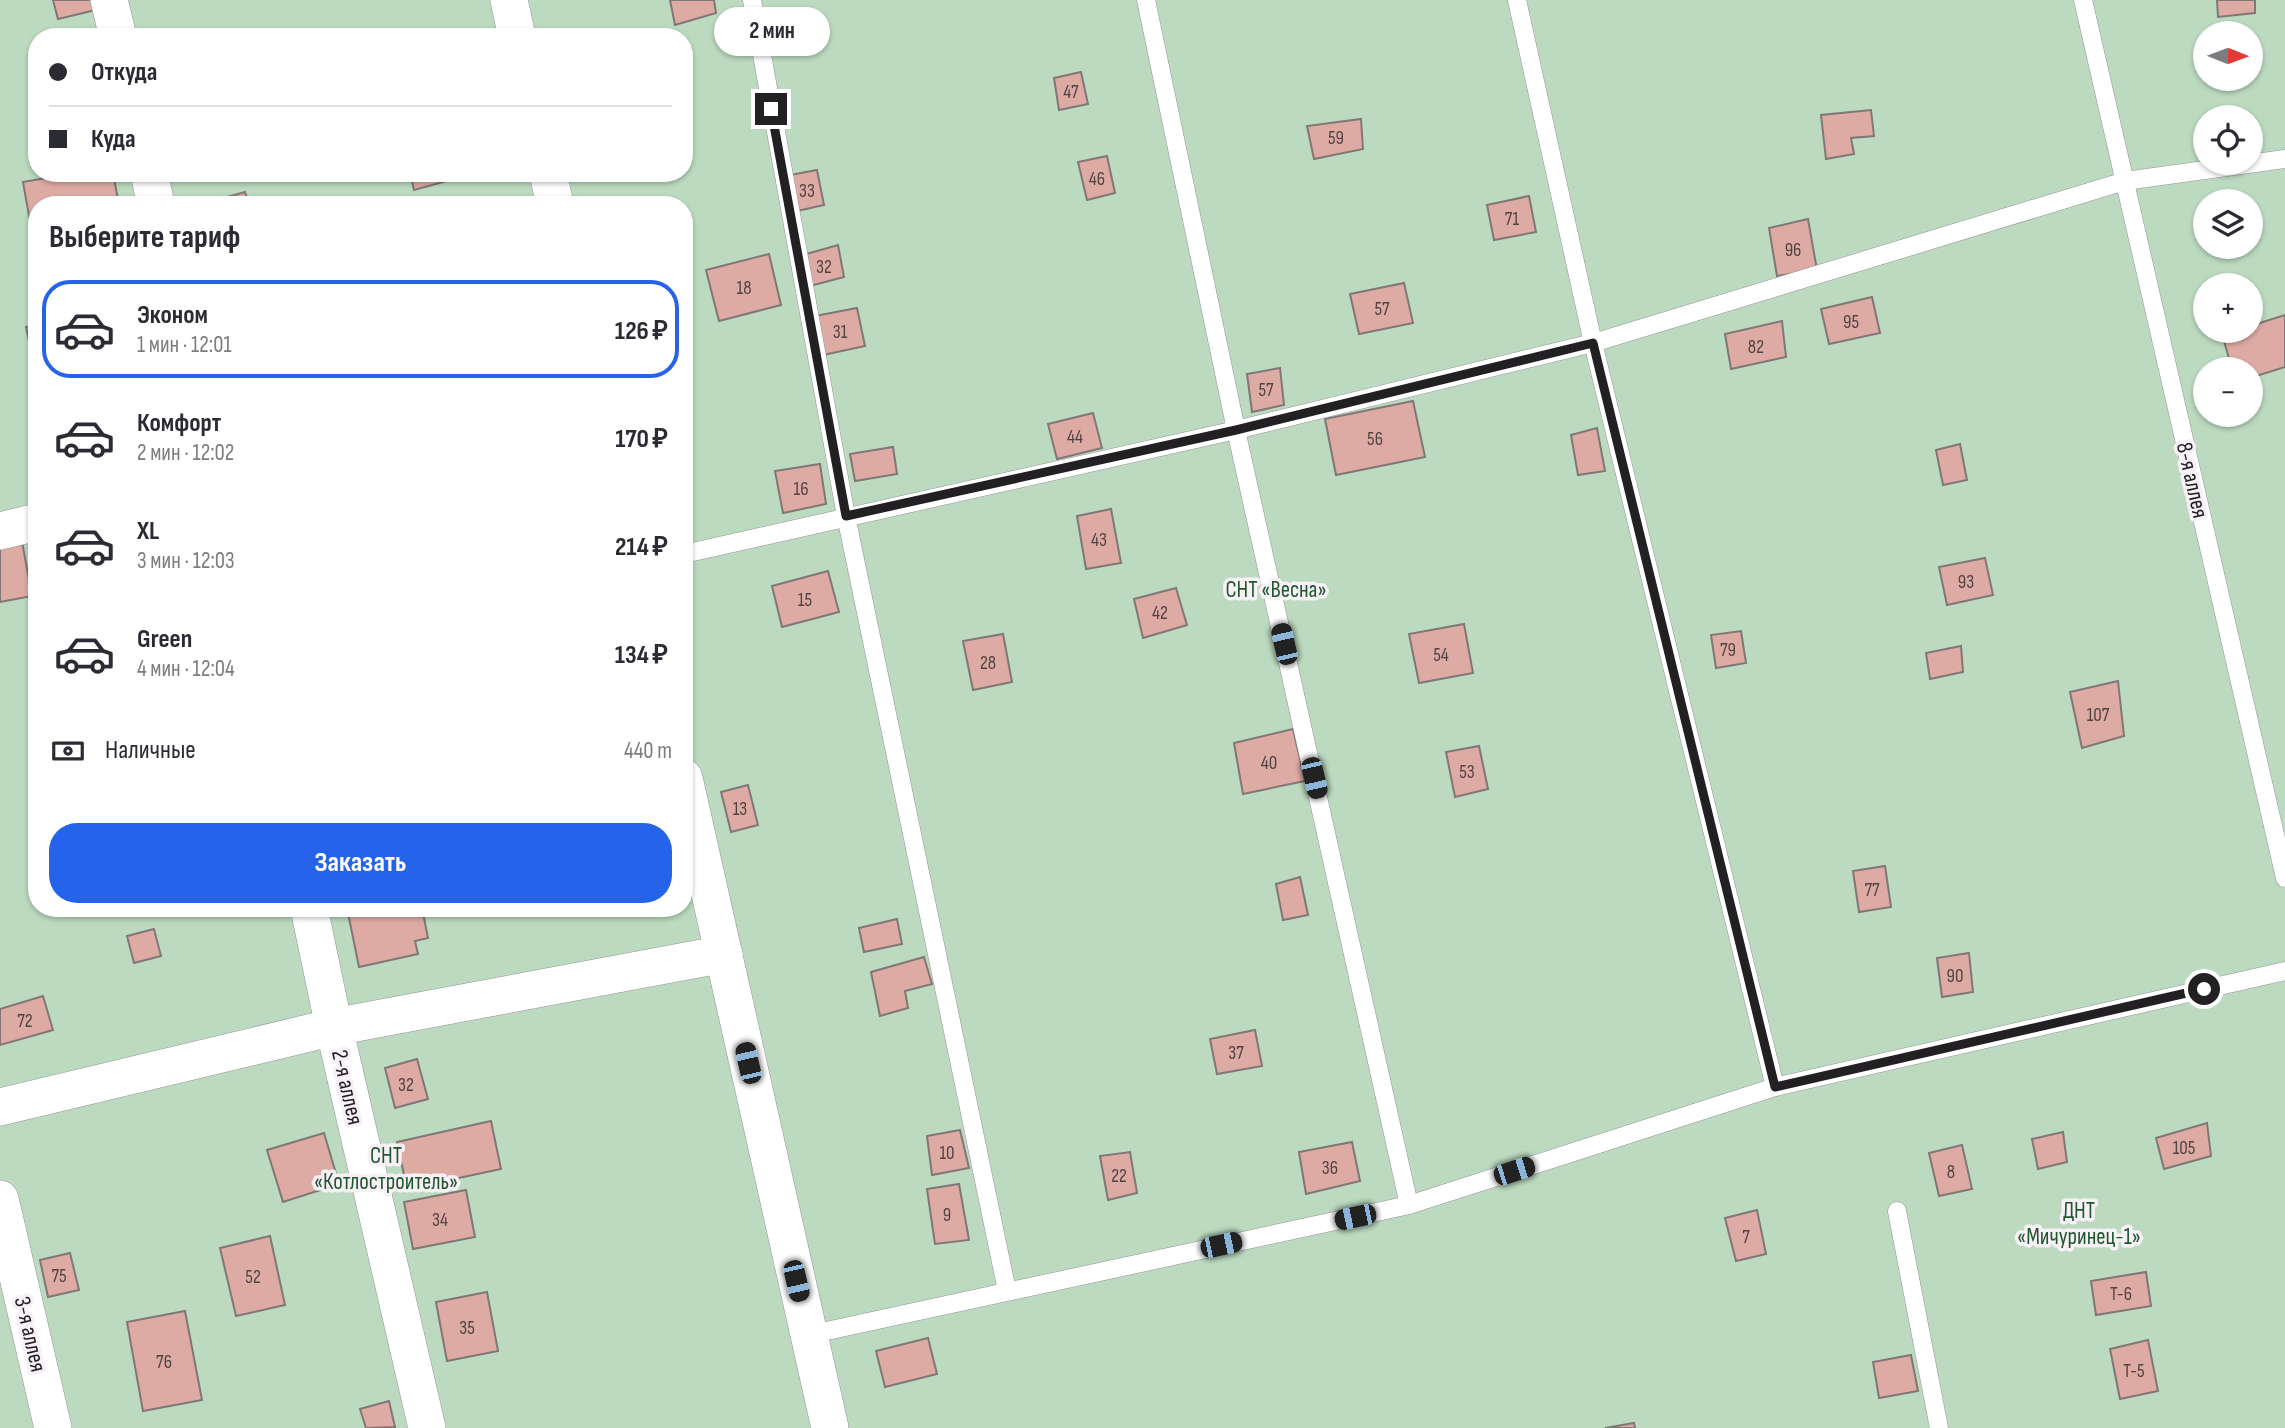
<!DOCTYPE html>
<html lang="ru">
<head>
<meta charset="utf-8">
<style>
  body { margin:0; font-family:"Sofia Sans Condensed",sans-serif; background:#f2f2f3; color:#2b2b33; height:100vh; display:flex; flex-direction:column; font-size:26px; white-space:nowrap }
  * { box-sizing:border-box; margin:0 }
  p { font-size:23px; color:#7c7c81 }
  .icon { flex:none; width:38px; height:38px; fill:none; stroke:currentColor; stroke-width:2; stroke-linecap:round; stroke-linejoin:round }
  .map { position:relative; flex:1; overflow:hidden }
  .details { position:absolute; left:28px; top:196px; width:665px; height:721px; display:flex; flex-direction:column; background:#fff; border-radius:28px; box-shadow:0 2px 5px #0004 }
  .details>* { flex:none }
  .hud { position:absolute; left:28px; top:28px; width:665px; height:154px; border-radius:28px; box-shadow:0 2px 5px #0004; display:grid; align-content:center; height:154px; padding:0 21px; background:#fff }
  .needle { width:46px; rotate:91deg }
  .buttons { position:absolute; left:2193px; top:21px; display:grid; gap:14px }
  .buttons a { display:grid; place-items:center; width:70px; height:70px; border-radius:50%; background:#fff; box-shadow:0 2px 5px #0004; font-size:35px }
  .end { position:absolute; width:32px; height:32px; margin:-16px; border:9px solid #222022; background:#fff; box-shadow:0 0 0 4px #fff }
  .from { border-radius:50% }
  .bubble { position:absolute; height:49px; border-radius:24px; background:#fff; box-shadow:0 2px 5px #0004; font-size:23px; font-weight:700; line-height:49px; text-align:center }
  .car { position:absolute; width:21px; height:42px; margin:-21px -10px; border-radius:9px; box-shadow:0 0 5px 2px #0007; background:linear-gradient(#222 24%,#8ab4d8 0 40%,#222 0 76%,#8ab4d8 0 86%,#222 0) }
  .hud b { display:flex; align-items:center; gap:24px; height:66px; font-size:26px }
  .hud b+b { border-top:2px solid #e1e1e2 }
  .hud i { width:18px; height:18px; background:#2b2b33 }
  ul { padding:0; list-style:none }
  li { display:flex; align-items:center; gap:21px; height:98px; margin:0 14px 10px; padding:0 7px; border:4px solid transparent; border-radius:28px }
  li div { flex:1 }
  li b { display:block; font-size:26px }
  li em { font-style:normal; font-weight:700 }
  li.active { border-color:#2563eb }
  li>.icon { width:63px; height:63px; stroke-width:1.5 }
  h2 { padding:0 21px; font-size:32px; line-height:84px }
  .pay { display:flex; align-items:center; gap:18px; height:77px; padding:0 21px; font-size:26px }
  .pay p { margin-inline-start:auto }
  .action { display:flex; gap:14px; margin-top:auto; padding:14px 21px }
  .action a { flex:1; height:80px; border-radius:28px; background:#2563eb; color:#fff; font-size:28px; font-weight:700; line-height:80px; text-align:center }
  .map>svg:first-child { display:block }
  .green { fill:#bbdabf; fill-rule:evenodd }
  .building { fill:#deaba4; stroke:#817776; stroke-width:2 }
  .lines { fill:none; stroke-linecap:round; stroke-linejoin:round }
  .service-casing { stroke:#9a939a; stroke-width:19 }
  .minor-casing { stroke:#9a939a; stroke-width:38 }
  .service { stroke:#fff; stroke-width:18 }
  .minor { stroke:#fff; stroke-width:37 }
  .route { stroke:#222022; stroke-width:9 }
  .labels { text-anchor:middle; stroke-width:7; stroke-linejoin:round; paint-order:stroke }
  .number-label { font-size:19px; fill:#514342 }
  .street-label { font-size:23px; fill:#222022; stroke:#f8f0f7 }
  .park-label { font-size:23px; fill:#1f572d; stroke:#f8f0f7 }
</style>
</head>
<body>
<div class="map">
<svg width="2285" height="1428" viewBox="0 0 2285 1428">
  <rect width="100%" height="100%" fill="#f8f0f7"/>
  <path class="green" d="M 0,0 L 2285,0 L 2285,1428 L 0,1428 ZM 2205,33 L 2250,33 L 2250,79 L 2205,79 ZM 37,37 L 684,37 L 684,173 L 37,173 ZM 2205,117 L 2250,117 L 2250,163 L 2205,163 ZM 2205,201 L 2250,201 L 2250,247 L 2205,247 ZM 37,205 L 684,205 L 684,908 L 37,908 ZM 2205,285 L 2250,285 L 2250,331 L 2205,331 ZM 2205,369 L 2250,369 L 2250,415 L 2205,415 Z"/>
  <g class="building">
    <path d="M 53,0 L 102,0 L 104,8 L 58,19 Z"/>
    <path d="M 670,0 L 714,0 L 716,13 L 675,25 Z"/>
    <path d="M 2217,0 L 2255,0 L 2255,13 L 2218,17 Z"/>
    <path d="M 1081,72 L 1088,104 L 1059,110 L 1054,78 Z"/>
    <path d="M 1871,110 L 1874,136 L 1851,138 L 1854,154 L 1826,159 L 1821,115 Z"/>
    <path d="M 1361,119 L 1363,149 L 1314,159 L 1307,126 Z"/>
    <path d="M 1107,156 L 1115,193 L 1087,200 L 1078,162 Z"/>
    <path d="M 817,170 L 824,205 L 797,211 L 790,175 Z"/>
    <path d="M 74,173 L 113,173 L 119,205 L 37,205 L 37,232 L 32,233 L 23,182 Z"/>
    <path d="M 410,173 L 472,173 L 472,174 L 414,190 Z"/>
    <path d="M 245,192 L 249,205 L 200,205 Z"/>
    <path d="M 1529,196 L 1536,232 L 1494,240 L 1487,205 Z"/>
    <path d="M 1808,219 L 1817,270 L 1777,276 L 1769,228 Z"/>
    <path d="M 838,245 L 844,277 L 810,286 L 803,255 Z"/>
    <path d="M 769,254 L 781,305 L 719,321 L 706,270 Z"/>
    <path d="M 1404,283 L 1413,323 L 1359,334 L 1350,294 Z"/>
    <path d="M 1872,297 L 1880,333 L 1829,344 L 1821,309 Z"/>
    <path d="M 857,308 L 865,346 L 823,355 L 815,316 Z"/>
    <path d="M 2285,315 L 2285,367 L 2250,378 L 2250,369 L 2232,369 L 2222,334 L 2233,331 L 2250,331 L 2250,326 Z"/>
    <path d="M 1782,321 L 1786,357 L 1731,369 L 1725,334 Z"/>
    <path d="M 37,325 L 37,364 L 34,364 L 26,327 Z"/>
    <path d="M 1280,368 L 1284,405 L 1252,412 L 1247,374 Z"/>
    <path d="M 1413,401 L 1425,457 L 1336,475 L 1325,419 Z"/>
    <path d="M 1093,413 L 1102,448 L 1057,459 L 1048,424 Z"/>
    <path d="M 1597,428 L 1605,471 L 1578,475 L 1571,435 Z"/>
    <path d="M 1960,444 L 1967,480 L 1943,485 L 1936,450 Z"/>
    <path d="M 893,447 L 897,474 L 855,481 L 850,454 Z"/>
    <path d="M 820,464 L 826,504 L 783,513 L 775,471 Z"/>
    <path d="M 1111,509 L 1121,563 L 1086,569 L 1077,516 Z"/>
    <path d="M 21,536 L 32,596 L 0,602 L 0,540 Z"/>
    <path d="M 1985,558 L 1993,595 L 1947,605 L 1939,567 Z"/>
    <path d="M 828,571 L 839,612 L 782,627 L 772,586 Z"/>
    <path d="M 1176,588 L 1187,625 L 1143,638 L 1134,599 Z"/>
    <path d="M 1464,624 L 1473,673 L 1419,683 L 1409,634 Z"/>
    <path d="M 1741,631 L 1746,663 L 1716,668 L 1711,635 Z"/>
    <path d="M 1003,634 L 1012,682 L 973,690 L 963,641 Z"/>
    <path d="M 1961,646 L 1963,672 L 1930,679 L 1926,653 Z"/>
    <path d="M 2118,681 L 2124,736 L 2082,748 L 2070,692 Z"/>
    <path d="M 1293,729 L 1305,781 L 1243,794 L 1234,743 Z"/>
    <path d="M 1479,746 L 1488,789 L 1455,797 L 1446,752 Z"/>
    <path d="M 748,785 L 758,825 L 731,832 L 721,792 Z"/>
    <path d="M 1885,866 L 1891,907 L 1859,912 L 1853,871 Z"/>
    <path d="M 1300,877 L 1308,915 L 1283,920 L 1276,884 Z"/>
    <path d="M 347,908 L 422,908 L 428,938 L 415,941 L 418,954 L 359,967 Z"/>
    <path d="M 897,919 L 902,944 L 864,952 L 859,928 Z"/>
    <path d="M 154,929 L 161,956 L 134,963 L 127,936 Z"/>
    <path d="M 1969,953 L 1973,992 L 1942,997 L 1937,958 Z"/>
    <path d="M 924,957 L 932,984 L 905,991 L 908,1008 L 880,1016 L 871,972 Z"/>
    <path d="M 43,996 L 53,1030 L 0,1045 L 0,1009 Z"/>
    <path d="M 1255,1030 L 1262,1066 L 1217,1074 L 1210,1039 Z"/>
    <path d="M 417,1059 L 428,1099 L 395,1108 L 385,1068 Z"/>
    <path d="M 491,1121 L 501,1169 L 407,1189 L 397,1142 Z"/>
    <path d="M 2207,1123 L 2211,1156 L 2164,1169 L 2156,1138 Z"/>
    <path d="M 960,1130 L 969,1168 L 932,1175 L 927,1136 Z"/>
    <path d="M 2063,1132 L 2067,1162 L 2038,1169 L 2032,1139 Z"/>
    <path d="M 324,1133 L 339,1184 L 283,1202 L 267,1150 Z"/>
    <path d="M 1352,1142 L 1360,1181 L 1306,1194 L 1299,1152 Z"/>
    <path d="M 1962,1145 L 1972,1189 L 1939,1196 L 1929,1153 Z"/>
    <path d="M 1130,1152 L 1137,1193 L 1108,1200 L 1100,1156 Z"/>
    <path d="M 959,1184 L 969,1240 L 935,1244 L 927,1189 Z"/>
    <path d="M 466,1190 L 475,1237 L 413,1249 L 404,1202 Z"/>
    <path d="M 1757,1210 L 1766,1254 L 1736,1261 L 1725,1218 Z"/>
    <path d="M 270,1236 L 285,1305 L 236,1316 L 220,1248 Z"/>
    <path d="M 70,1253 L 79,1290 L 48,1297 L 40,1260 Z"/>
    <path d="M 2146,1272 L 2151,1306 L 2096,1315 L 2091,1281 Z"/>
    <path d="M 487,1292 L 498,1351 L 447,1361 L 436,1302 Z"/>
    <path d="M 185,1311 L 202,1400 L 143,1411 L 127,1322 Z"/>
    <path d="M 928,1338 L 937,1374 L 885,1387 L 876,1351 Z"/>
    <path d="M 2148,1340 L 2158,1391 L 2120,1399 L 2110,1349 Z"/>
    <path d="M 1911,1355 L 1918,1391 L 1879,1398 L 1873,1362 Z"/>
    <path d="M 389,1401 L 395,1427 L 366,1428 L 360,1409 Z"/>
    <path d="M 1634,1423 L 1635,1428 L 1605,1428 Z"/>
  </g>
  <g class="lines">
    <g class="service-casing">
      <g id="service">
        <path d="M 752,0 L 846,516 L 1007,1291"/>
        <path d="M 1146,0 L 1236,430 L 1409,1205"/>
        <path d="M 1517,0 L 1593,343 L 1775,1087"/>
        <path d="M 2083,0 L 2285,878"/>
        <path d="M 684,554 L 1236,430 L 1593,343 L 2125,181 L 2285,159"/>
        <path d="M 1897,1211 L 1939,1428"/>
        <path d="M 808,1335 L 1409,1205 L 1775,1087 L 2285,971"/>
      </g>
    </g>
    <g class="minor-casing">
      <g id="minor">
        <path d="M 109,0 L 118,37"/>
        <path d="M 509,0 L 517,37"/>
        <path d="M 149,173 L 156,205"/>
        <path d="M 548,173 L 555,205"/>
        <path d="M 0,531 L 37,522"/>
        <path d="M 684,778 L 830,1428"/>
        <path d="M 309,908 L 334,1027 L 427,1428"/>
        <path d="M 0,1107 L 334,1027 L 724,954"/>
        <path d="M 0,1199 L 53,1428"/>
      </g>
    </g>
    <use href="#service" class="service"/>
    <use href="#minor" class="minor"/>
  </g>
  <g class="lines">
    <path class="route" d="M 771,109 L 846,516 L 1236,430 L 1593,343 L 1775,1087 L 2204,989"/>
  </g>
  <g class="labels">
    <g class="number-label">
      <text x="1071" y="98">47</text>
      <text x="1336" y="144">59</text>
      <text x="1097" y="185">46</text>
      <text x="807" y="197">33</text>
      <text x="1512" y="225">71</text>
      <text x="1793" y="256">96</text>
      <text x="824" y="273">32</text>
      <text x="744" y="294">18</text>
      <text x="1382" y="315">57</text>
      <text x="1851" y="328">95</text>
      <text x="840" y="338">31</text>
      <text x="1756" y="353">82</text>
      <text x="1266" y="396">57</text>
      <text x="1075" y="443">44</text>
      <text x="1375" y="445">56</text>
      <text x="801" y="495">16</text>
      <text x="1099" y="546">43</text>
      <text x="1966" y="588">93</text>
      <text x="805" y="606">15</text>
      <text x="1160" y="619">42</text>
      <text x="1728" y="656">79</text>
      <text x="1441" y="661">54</text>
      <text x="988" y="669">28</text>
      <text x="2098" y="721">107</text>
      <text x="1269" y="769">40</text>
      <text x="1467" y="778">53</text>
      <text x="740" y="815">13</text>
      <text x="1872" y="896">77</text>
      <text x="1955" y="982">90</text>
      <text x="25" y="1027">72</text>
      <text x="1236" y="1059">37</text>
      <text x="406" y="1091">32</text>
      <text x="2184" y="1154">105</text>
      <text x="947" y="1159">10</text>
      <text x="1330" y="1174">36</text>
      <text x="1951" y="1178">8</text>
      <text x="1119" y="1182">22</text>
      <text x="947" y="1221">9</text>
      <text x="440" y="1226">34</text>
      <text x="1746" y="1243">7</text>
      <text x="59" y="1282">75</text>
      <text x="253" y="1283">52</text>
      <text x="2121" y="1300">Т-6</text>
      <text x="467" y="1334">35</text>
      <text x="164" y="1368">76</text>
      <text x="2134" y="1377">Т-5</text>
    </g>
    <g class="street-label">
      <text transform="translate(2193 480) rotate(77)" y="8">8-я аллея</text>
      <text transform="translate(348 1087) rotate(77)" y="8">2-я аллея</text>
      <text transform="translate(31 1334) rotate(77)" y="8">3-я аллея</text>
    </g>
    <g class="park-label">
      <text x="1276" y="597">СНТ «Весна»</text>
      <text x="386" y="1163">СНТ<tspan x="386" dy="26">«Котлостроитель»</tspan></text>
      <text x="2079" y="1218">ДНТ<tspan x="2079" dy="26">«Мичуринец-1»</tspan></text>
    </g>
  </g>
</svg>
<div class="buttons">
<a><svg class="needle" viewBox="-14 -14 28 28"><path d="M0-13l5 13h-10z" fill="#e53935"/><path d="M0 13l5-13h-10z" fill="#7c7c81"/></svg></a>
<a><svg class="icon" aria-label="locate" viewBox="0 0 24 24"><circle cx="12" cy="12" r="6"/><path d="M12 2v4M12 18v4M2 12h4M18 12h4"/></svg></a>
<a><svg class="icon" aria-label="layers" viewBox="0 0 24 24"><path d="M12 4l9 5-9 5-9-5zM3 14l9 5 9-5"/></svg></a>
<a>+</a>
<a>−</a>
</div>
<i class="end from" style="left:2204px;top:989px"></i>
<i class="end" style="left:771px;top:109px"></i>
<div class="bubble" style="left:714px;top:7px;width:116px">2 мин</div>
<i class="car" style="left:1284px;top:644px;rotate:347deg"></i>
<i class="car" style="left:1314px;top:778px;rotate:167deg"></i>
<i class="car" style="left:748px;top:1063px;rotate:347deg"></i>
<i class="car" style="left:1514px;top:1171px;rotate:72deg"></i>
<i class="car" style="left:1355px;top:1217px;rotate:258deg"></i>
<i class="car" style="left:1221px;top:1245px;rotate:78deg"></i>
<i class="car" style="left:796px;top:1281px;rotate:167deg"></i>
<div class="hud">
<b><i class="from"></i>Откуда</b>
<b><i></i>Куда</b>
</div>
<section class="details">
<h2>Выберите тариф</h2>
<ul>
<li class="active"><svg class="icon" aria-label="car" viewBox="0 0 24 24"><path d="M5 17H2v-5l4-1 3-4h7l3 4 3 1v5h-3M9 17h6M6 11h13"/><circle cx="7" cy="17" r="2"/><circle cx="17" cy="17" r="2"/></svg><div><b>Эконом</b><p>1 мин · 12:01</p></div><em>126 ₽</em></li>
<li><svg class="icon" aria-label="car" viewBox="0 0 24 24"><path d="M5 17H2v-5l4-1 3-4h7l3 4 3 1v5h-3M9 17h6M6 11h13"/><circle cx="7" cy="17" r="2"/><circle cx="17" cy="17" r="2"/></svg><div><b>Комфорт</b><p>2 мин · 12:02</p></div><em>170 ₽</em></li>
<li><svg class="icon" aria-label="car" viewBox="0 0 24 24"><path d="M5 17H2v-5l4-1 3-4h7l3 4 3 1v5h-3M9 17h6M6 11h13"/><circle cx="7" cy="17" r="2"/><circle cx="17" cy="17" r="2"/></svg><div><b>XL</b><p>3 мин · 12:03</p></div><em>214 ₽</em></li>
<li><svg class="icon" aria-label="car" viewBox="0 0 24 24"><path d="M5 17H2v-5l4-1 3-4h7l3 4 3 1v5h-3M9 17h6M6 11h13"/><circle cx="7" cy="17" r="2"/><circle cx="17" cy="17" r="2"/></svg><div><b>Green</b><p>4 мин · 12:04</p></div><em>134 ₽</em></li>
</ul>
<div class="pay"><svg class="icon" aria-label="cash" viewBox="0 0 24 24"><path d="M3 7h18v10H3z"/><circle cx="12" cy="12" r="2"/></svg>Наличные<p>440 m</p></div>
<div class="action"><a>Заказать</a></div>
</section>
</div>
</body>
</html>
